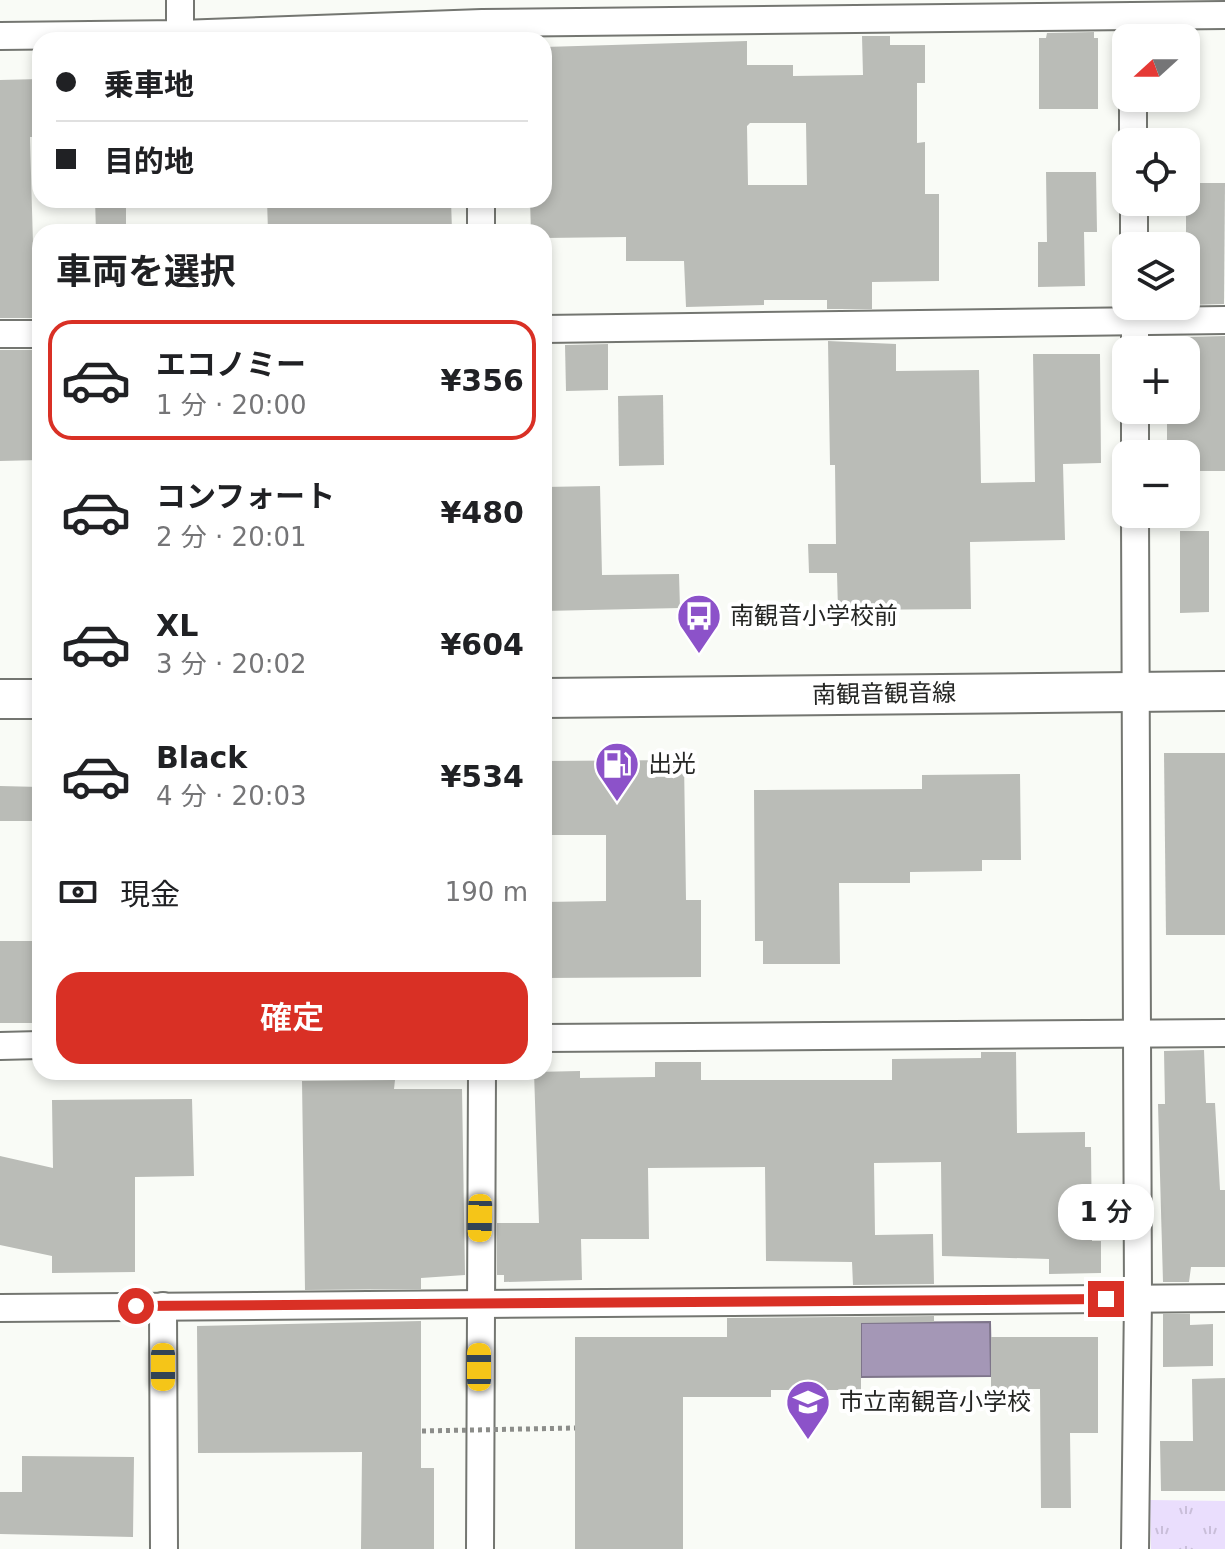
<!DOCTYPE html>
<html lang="ja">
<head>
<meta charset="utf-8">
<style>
  body { margin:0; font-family:"DejaVu Sans","Noto Sans JP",sans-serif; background:#f2f2f2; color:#202124; height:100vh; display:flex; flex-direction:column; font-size:30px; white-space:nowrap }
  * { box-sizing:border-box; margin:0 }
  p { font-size:26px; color:#757577 }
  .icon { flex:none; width:44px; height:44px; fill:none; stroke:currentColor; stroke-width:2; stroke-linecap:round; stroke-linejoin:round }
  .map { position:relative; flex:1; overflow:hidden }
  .drawer { position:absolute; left:32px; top:224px; width:520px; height:856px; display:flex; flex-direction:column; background:#fff; border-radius:24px; box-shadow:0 4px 12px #0003 }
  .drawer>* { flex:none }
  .banner { position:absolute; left:32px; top:32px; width:520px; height:176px; border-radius:24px; box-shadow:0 4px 12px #0003; display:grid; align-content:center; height:176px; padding:0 24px; background:#fff }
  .needle { width:52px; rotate:249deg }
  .tools { position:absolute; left:1112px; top:24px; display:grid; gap:16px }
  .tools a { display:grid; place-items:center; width:88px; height:88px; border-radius:16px; background:#fff; box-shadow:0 4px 12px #0003; font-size:40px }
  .end { position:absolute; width:36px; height:36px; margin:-18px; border:10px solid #d93025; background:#fff; box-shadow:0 0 0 4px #fff }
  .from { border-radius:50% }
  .bubble { position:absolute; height:56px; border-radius:24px; background:#fff; box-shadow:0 4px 12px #0003; font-size:26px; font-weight:600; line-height:56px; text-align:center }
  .car { position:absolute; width:24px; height:48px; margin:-24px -12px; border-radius:10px; box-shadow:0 0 6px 2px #0007; background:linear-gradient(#f5c518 24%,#345 0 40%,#f5c518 0 76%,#345 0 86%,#f5c518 0) }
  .banner b { display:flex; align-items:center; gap:28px; height:76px; font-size:30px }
  .banner b+b { border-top:2px solid #e0e0e0 }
  .banner i { width:20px; height:20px; background:#202124 }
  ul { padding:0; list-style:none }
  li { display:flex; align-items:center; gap:24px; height:120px; margin:0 16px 12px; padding:0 8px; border:4px solid transparent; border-radius:24px }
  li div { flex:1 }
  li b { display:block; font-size:30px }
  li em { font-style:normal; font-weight:600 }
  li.current { border-color:#d93025 }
  li>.icon { width:72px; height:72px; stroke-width:1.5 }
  h2 { padding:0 24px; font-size:36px; line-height:96px }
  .pay { display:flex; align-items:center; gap:20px; height:88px; padding:0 24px; font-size:30px }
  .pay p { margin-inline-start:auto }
  .action { display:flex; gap:16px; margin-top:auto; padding:16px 24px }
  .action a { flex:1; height:92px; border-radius:24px; background:#d93025; color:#fff; font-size:32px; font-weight:600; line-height:92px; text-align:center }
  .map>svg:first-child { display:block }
  .park { fill:url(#park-tufts) }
  .water { fill:#a497b6; stroke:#7e758a; stroke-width:2 }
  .building { fill:#babcb7; fill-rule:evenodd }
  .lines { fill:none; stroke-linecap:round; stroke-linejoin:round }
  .street-casing { stroke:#747671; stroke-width:30 }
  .secondary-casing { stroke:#747671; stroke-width:42 }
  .street { stroke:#fff; stroke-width:26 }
  .secondary { stroke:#fff; stroke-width:38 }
  .path-bridge { stroke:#8c8d8a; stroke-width:5; stroke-dasharray:4 4; stroke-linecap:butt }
  .route { stroke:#d93025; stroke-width:10 }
  .labels { text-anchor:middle; stroke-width:8; stroke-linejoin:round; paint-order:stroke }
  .poi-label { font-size:24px; fill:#252624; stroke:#fff; text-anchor:start }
  .street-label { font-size:24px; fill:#252624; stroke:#fff }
</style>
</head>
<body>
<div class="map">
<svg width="1225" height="1549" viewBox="0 0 1225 1549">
  <defs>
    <pattern id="park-tufts" width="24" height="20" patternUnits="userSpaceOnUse" patternTransform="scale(2)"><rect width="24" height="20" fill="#eadefd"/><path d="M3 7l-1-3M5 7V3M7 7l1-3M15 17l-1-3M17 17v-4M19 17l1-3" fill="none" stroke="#c9bed9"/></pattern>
  </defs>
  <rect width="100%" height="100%" fill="#f9fbf6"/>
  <path class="park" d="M 1150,1500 L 1225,1501 L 1225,1549 L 1151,1549 Z"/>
  <path class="water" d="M 990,1322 L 991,1376 L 861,1377 L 861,1323 Z"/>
  <g class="building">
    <path d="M 1094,32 L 1094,38 L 1098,38 L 1098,109 L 1039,109 L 1039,38 L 1046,38 L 1047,33 Z"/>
    <path d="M 862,36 L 890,36 L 890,45 L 925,45 L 925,83 L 917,83 L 917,143 L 925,142 L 925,194 L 939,194 L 939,281 L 872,282 L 872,309 L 827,309 L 827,300 L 764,300 L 764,305 L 686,307 L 684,261 L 626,261 L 626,237 L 544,238 L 544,232 L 531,232 L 530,200 L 544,200 L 544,47 L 747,41 L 747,65 L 793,65 L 793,76 L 863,75 ZM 750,123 L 806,123 L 807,185 L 748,185 L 747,126 Z"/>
    <path d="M 40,79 L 40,137 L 30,137 L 35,318 L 0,318 L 0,80 Z"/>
    <path d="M 1046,172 L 1096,172 L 1097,232 L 1084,232 L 1085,286 L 1038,287 L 1038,242 L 1047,242 Z"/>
    <path d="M 1186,183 L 1225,183 L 1224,304 L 1186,305 Z"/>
    <path d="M 95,200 L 126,200 L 126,232 L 96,232 Z"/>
    <path d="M 267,200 L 451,200 L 452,232 L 268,232 Z"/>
    <path d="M 1225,336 L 1225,471 L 1186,471 L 1186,454 L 1167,454 L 1167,415 L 1186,415 L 1186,337 Z"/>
    <path d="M 828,341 L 896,344 L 896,371 L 979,370 L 981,483 L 1035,482 L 1033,354 L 1100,354 L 1101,463 L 1063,464 L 1065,540 L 970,542 L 971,609 L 838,610 L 837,573 L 809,573 L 808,544 L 836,544 L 835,465 L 830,465 Z"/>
    <path d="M 608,344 L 608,390 L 566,391 L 565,345 Z"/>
    <path d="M 0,350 L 40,350 L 40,460 L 0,461 Z"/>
    <path d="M 663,395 L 664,465 L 619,466 L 618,396 Z"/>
    <path d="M 600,486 L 602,575 L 679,574 L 680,608 L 544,611 L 544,487 Z"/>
    <path d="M 1180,531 L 1209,531 L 1209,612 L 1180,613 Z"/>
    <path d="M 1164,753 L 1225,753 L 1225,935 L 1166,935 Z"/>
    <path d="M 684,760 L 686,900 L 701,900 L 701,977 L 544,978 L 544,902 L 606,901 L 606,835 L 544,835 L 544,761 Z"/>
    <path d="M 1020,774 L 1021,860 L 982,860 L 982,871 L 910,872 L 910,883 L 839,883 L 840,964 L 763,964 L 763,941 L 755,941 L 754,790 L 922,789 L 922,775 Z"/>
    <path d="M 0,786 L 40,787 L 40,821 L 0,821 Z"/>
    <rect x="0" y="941" width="40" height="82"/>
    <path d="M 1204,1050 L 1206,1103 L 1215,1103 L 1220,1190 L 1225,1190 L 1225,1267 L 1191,1267 L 1189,1282 L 1163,1282 L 1158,1104 L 1165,1104 L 1164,1051 Z"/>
    <path d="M 981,1052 L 1016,1052 L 1017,1133 L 1085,1132 L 1085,1147 L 1091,1147 L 1092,1241 L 1101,1241 L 1101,1273 L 1049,1274 L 1049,1259 L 942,1256 L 941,1162 L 874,1163 L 875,1235 L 933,1234 L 934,1284 L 853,1285 L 852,1262 L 766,1261 L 765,1167 L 648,1168 L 649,1239 L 581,1239 L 582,1280 L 504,1282 L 504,1275 L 497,1275 L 497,1223 L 539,1223 L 534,1072 L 580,1071 L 580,1078 L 655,1077 L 655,1062 L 701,1062 L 701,1080 L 892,1080 L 892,1059 L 981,1058 Z"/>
    <path d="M 395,1080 L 394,1089 L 462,1089 L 465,1275 L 421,1278 L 421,1289 L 305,1290 L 302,1081 Z"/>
    <path d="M 192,1099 L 194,1176 L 135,1177 L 135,1272 L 52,1273 L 52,1256 L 0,1245 L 0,1156 L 53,1168 L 52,1100 Z"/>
    <path d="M 1163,1314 L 1190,1314 L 1190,1325 L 1213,1324 L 1213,1366 L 1163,1367 Z"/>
    <path d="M 934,1316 L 934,1322 L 861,1323 L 861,1390 L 771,1390 L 771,1397 L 683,1397 L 683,1549 L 575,1549 L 575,1337 L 727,1337 L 727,1318 Z"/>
    <path d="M 421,1321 L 421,1468 L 434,1468 L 434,1549 L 361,1549 L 362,1452 L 198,1453 L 197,1326 Z"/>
    <path d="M 991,1337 L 1098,1337 L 1098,1433 L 1070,1433 L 1071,1508 L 1041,1508 L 1040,1389 L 991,1389 Z"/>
    <path d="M 1225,1378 L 1225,1491 L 1161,1491 L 1160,1441 L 1193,1441 L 1192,1379 Z"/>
    <path d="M 22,1456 L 134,1457 L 133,1537 L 0,1534 L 0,1492 L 22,1492 Z"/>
  </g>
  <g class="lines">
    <g class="street-casing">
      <g id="street">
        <path d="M 180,34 L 180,0"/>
        <path d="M 0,36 L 180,34 L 482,23 L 1225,15"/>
        <path d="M 1133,98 L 1133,142"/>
        <path d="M 1134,202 L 1134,246"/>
        <path d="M 481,232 L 481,200"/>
        <path d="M 1135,306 L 1135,350"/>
        <path d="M 544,329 L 1225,320"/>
        <path d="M 0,334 L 40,334"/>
        <path d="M 1135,454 L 1135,410"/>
        <path d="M 544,1038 L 1225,1033"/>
        <path d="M 0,1046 L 40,1045"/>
        <path d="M 163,1306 L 164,1549"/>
        <path d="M 0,1308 L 1225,1298"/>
        <path d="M 480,1549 L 482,1072"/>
        <path d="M 1135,1549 L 1138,1298 L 1135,514"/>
      </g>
    </g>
    <g class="secondary-casing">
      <g id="secondary">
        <path d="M 544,698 L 1225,691"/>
        <path d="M 0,699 L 40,699"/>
      </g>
    </g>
    <use href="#street" class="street"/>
    <use href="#secondary" class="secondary"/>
    <path class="path-bridge" d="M 422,1431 L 575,1428"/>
  </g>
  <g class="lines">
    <path class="route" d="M 136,1306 L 1106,1299"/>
  </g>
  <defs>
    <g id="bus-pin" transform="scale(2.3)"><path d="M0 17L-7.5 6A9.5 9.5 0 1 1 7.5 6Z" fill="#8c52c9" stroke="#fff"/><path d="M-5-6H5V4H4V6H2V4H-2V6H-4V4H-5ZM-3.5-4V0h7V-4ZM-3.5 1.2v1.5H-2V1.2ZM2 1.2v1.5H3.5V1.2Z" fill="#fff"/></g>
    <g id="fuel-pin" transform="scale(2.3)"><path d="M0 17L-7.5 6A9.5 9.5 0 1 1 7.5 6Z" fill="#8c52c9" stroke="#fff"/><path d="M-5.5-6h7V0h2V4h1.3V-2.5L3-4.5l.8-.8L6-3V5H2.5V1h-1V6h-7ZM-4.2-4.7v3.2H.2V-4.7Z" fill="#fff"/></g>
    <g id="school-pin" transform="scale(2.3)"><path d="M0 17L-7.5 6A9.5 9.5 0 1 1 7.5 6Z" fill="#8c52c9" stroke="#fff"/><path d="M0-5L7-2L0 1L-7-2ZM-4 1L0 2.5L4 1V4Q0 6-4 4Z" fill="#fff"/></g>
  </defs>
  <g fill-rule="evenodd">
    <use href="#bus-pin" x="699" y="616"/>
    <use href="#fuel-pin" x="617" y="764"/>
    <use href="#school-pin" x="808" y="1402"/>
  </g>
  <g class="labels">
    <g class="poi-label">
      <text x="730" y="624">南観音小学校前</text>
      <text x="648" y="772">出光</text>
      <text x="839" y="1410">市立南観音小学校</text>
    </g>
    <g class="street-label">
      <text transform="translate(884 694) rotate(-1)" y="8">南観音観音線</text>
    </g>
  </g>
</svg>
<div class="tools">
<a><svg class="needle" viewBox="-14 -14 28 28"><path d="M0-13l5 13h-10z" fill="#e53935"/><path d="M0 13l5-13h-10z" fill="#757577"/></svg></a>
<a><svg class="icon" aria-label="locate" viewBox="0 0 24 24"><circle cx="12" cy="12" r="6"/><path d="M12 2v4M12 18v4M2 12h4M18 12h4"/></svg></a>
<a><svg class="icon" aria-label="layers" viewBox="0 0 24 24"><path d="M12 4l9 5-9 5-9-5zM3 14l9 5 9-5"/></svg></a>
<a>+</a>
<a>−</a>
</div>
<i class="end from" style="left:136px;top:1306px"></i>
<i class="end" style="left:1106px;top:1299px"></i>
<div class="bubble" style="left:1058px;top:1184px;width:96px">1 分</div>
<i class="car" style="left:480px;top:1218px;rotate:181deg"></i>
<i class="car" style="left:163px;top:1367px;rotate:180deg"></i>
<i class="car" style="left:479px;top:1367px;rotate:0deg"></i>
<div class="banner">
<b><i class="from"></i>乗車地</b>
<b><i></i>目的地</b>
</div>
<section class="drawer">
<h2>車両を選択</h2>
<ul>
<li class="current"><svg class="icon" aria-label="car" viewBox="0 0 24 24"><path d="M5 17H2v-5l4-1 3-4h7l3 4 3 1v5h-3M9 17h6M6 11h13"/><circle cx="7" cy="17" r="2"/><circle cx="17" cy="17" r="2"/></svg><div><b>エコノミー</b><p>1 分 · 20:00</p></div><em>¥356</em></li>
<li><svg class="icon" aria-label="car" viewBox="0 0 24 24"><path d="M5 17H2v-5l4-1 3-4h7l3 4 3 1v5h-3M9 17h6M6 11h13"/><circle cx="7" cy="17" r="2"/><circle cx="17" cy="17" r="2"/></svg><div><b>コンフォート</b><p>2 分 · 20:01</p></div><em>¥480</em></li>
<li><svg class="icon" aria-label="car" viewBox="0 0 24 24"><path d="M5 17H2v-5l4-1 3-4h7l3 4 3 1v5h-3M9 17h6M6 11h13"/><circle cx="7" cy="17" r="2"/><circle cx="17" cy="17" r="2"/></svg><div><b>XL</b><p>3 分 · 20:02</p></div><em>¥604</em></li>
<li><svg class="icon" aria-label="car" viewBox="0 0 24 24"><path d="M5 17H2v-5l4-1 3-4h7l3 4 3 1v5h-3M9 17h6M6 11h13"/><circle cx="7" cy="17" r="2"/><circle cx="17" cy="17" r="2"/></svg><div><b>Black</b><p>4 分 · 20:03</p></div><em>¥534</em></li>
</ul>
<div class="pay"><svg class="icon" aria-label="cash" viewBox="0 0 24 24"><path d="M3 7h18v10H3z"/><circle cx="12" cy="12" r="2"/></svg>現金<p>190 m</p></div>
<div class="action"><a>確定</a></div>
</section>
</div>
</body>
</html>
